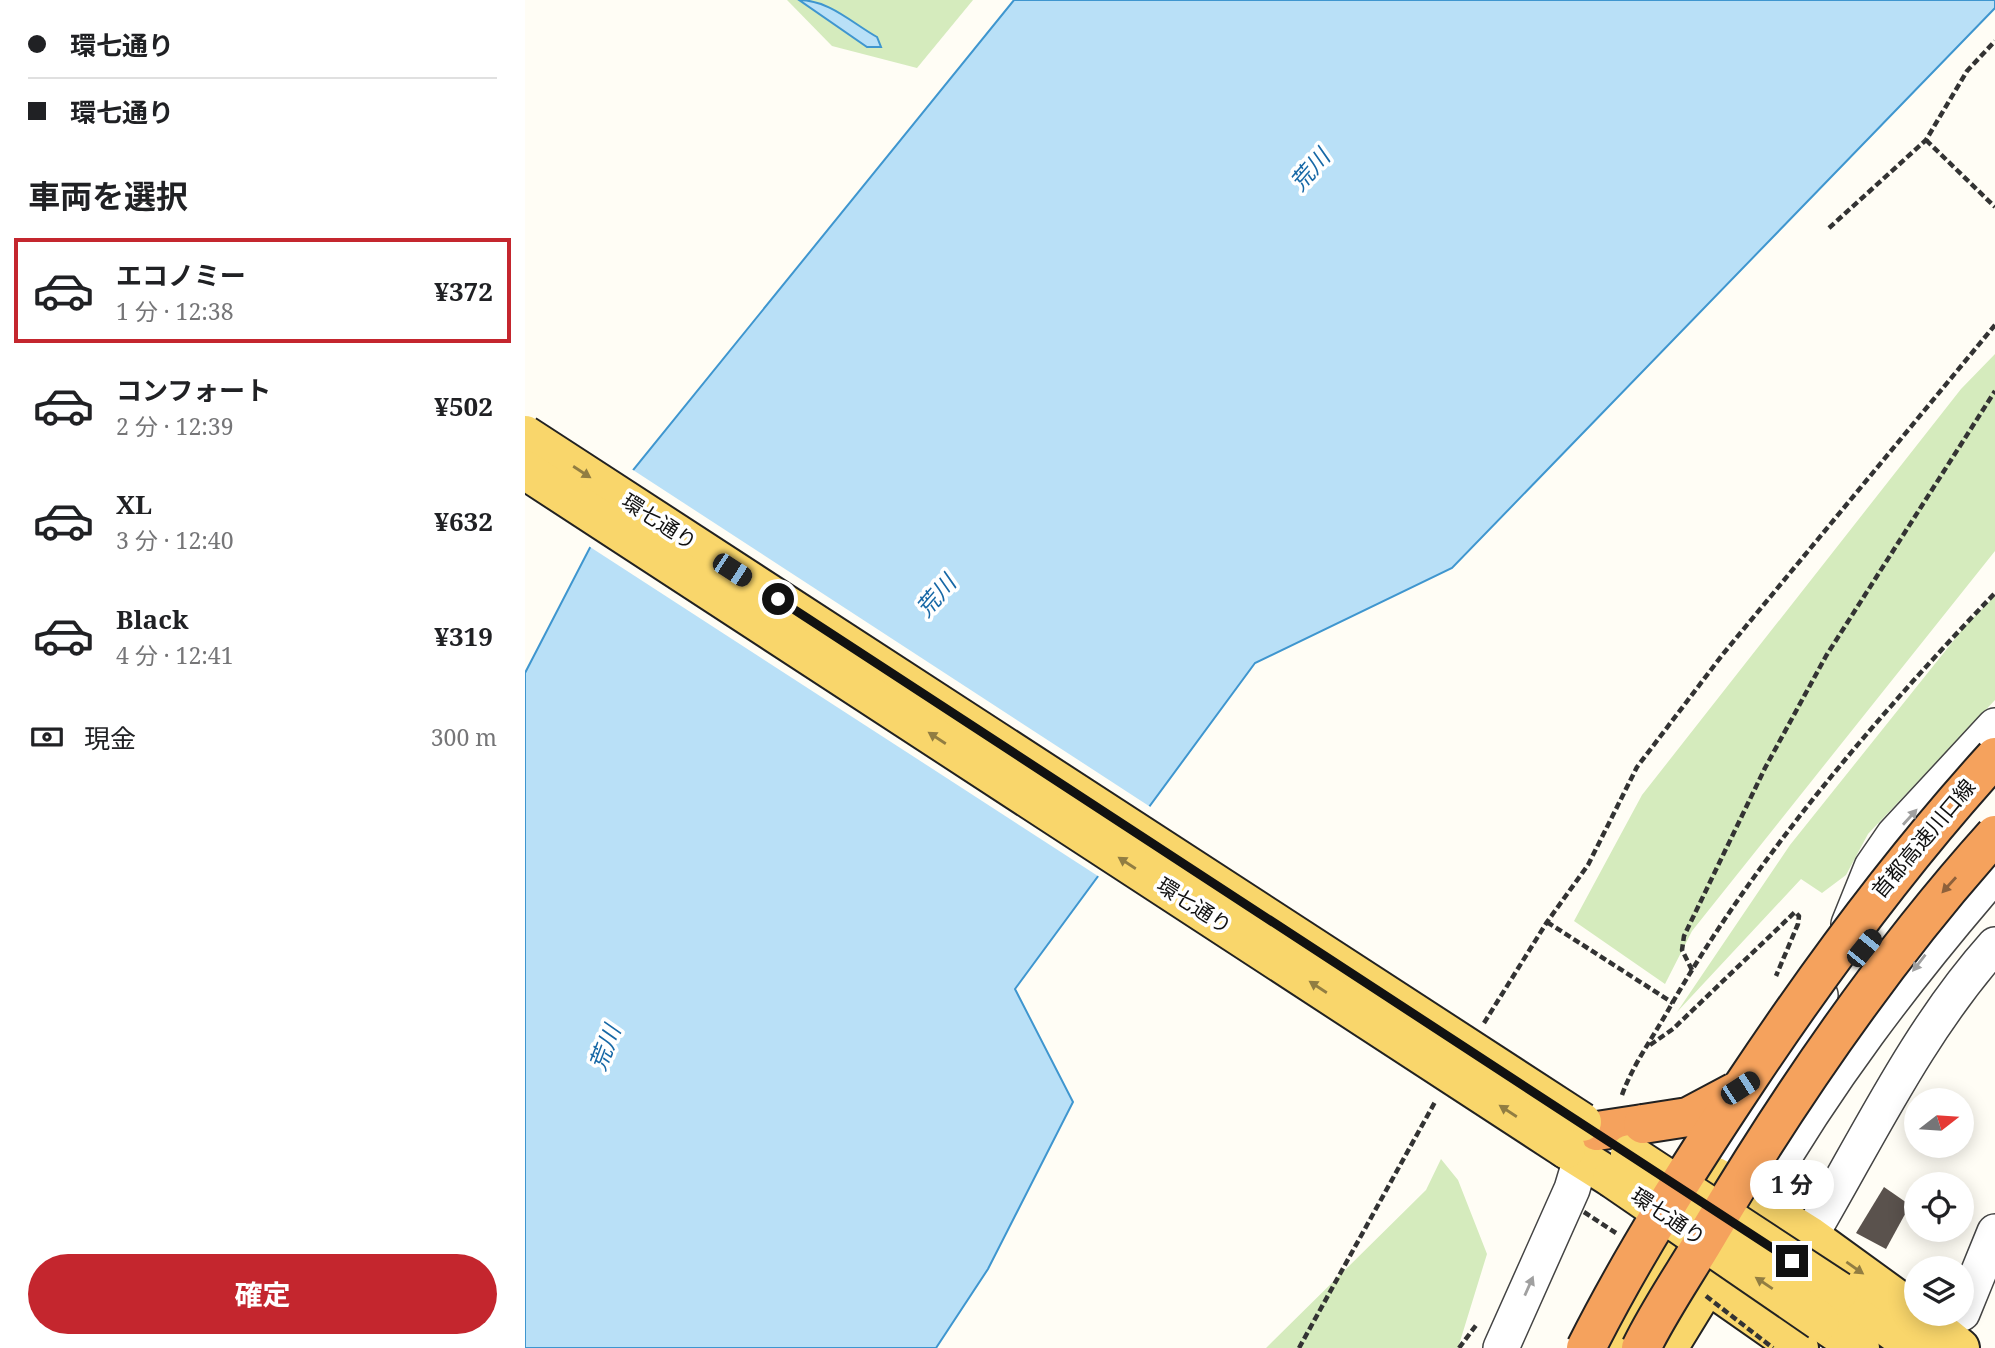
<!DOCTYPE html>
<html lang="ja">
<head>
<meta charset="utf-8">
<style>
  body { margin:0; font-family:"Noto Serif","Noto Sans JP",serif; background:#f6f6f6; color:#202124; height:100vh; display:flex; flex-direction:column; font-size:26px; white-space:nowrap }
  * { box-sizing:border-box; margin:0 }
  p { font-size:23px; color:#757577 }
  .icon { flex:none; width:38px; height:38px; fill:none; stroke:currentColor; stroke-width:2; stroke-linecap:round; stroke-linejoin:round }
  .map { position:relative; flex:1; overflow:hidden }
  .sheet { display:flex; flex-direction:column; background:#fff; width:525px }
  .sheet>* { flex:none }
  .hud { display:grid; align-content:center; height:154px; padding:0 28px; background:#fff }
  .needle { width:46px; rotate:73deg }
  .tools { position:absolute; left:1379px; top:1088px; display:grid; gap:14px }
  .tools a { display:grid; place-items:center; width:70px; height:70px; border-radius:50%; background:#fff; box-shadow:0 4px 18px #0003; font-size:35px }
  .end { position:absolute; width:32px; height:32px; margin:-16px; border:9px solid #111; background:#fff; box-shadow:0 0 0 4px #fff }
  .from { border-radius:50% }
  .bubble { position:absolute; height:49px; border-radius:24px; background:#fff; box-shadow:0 4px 18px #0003; font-size:23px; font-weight:700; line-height:49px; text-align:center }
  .car { position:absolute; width:21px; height:42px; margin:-21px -10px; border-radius:9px; box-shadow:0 0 5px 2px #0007; background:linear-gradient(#222 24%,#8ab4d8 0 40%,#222 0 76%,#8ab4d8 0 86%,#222 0) }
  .hud b { display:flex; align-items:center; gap:24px; height:66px; font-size:26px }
  .hud b+b { border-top:2px solid #e0e0e0 }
  .hud i { width:18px; height:18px; background:#202124 }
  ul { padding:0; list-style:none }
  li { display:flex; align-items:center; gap:21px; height:105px; margin:0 14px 10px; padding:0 14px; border:4px solid transparent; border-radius:0px }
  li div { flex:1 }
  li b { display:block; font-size:26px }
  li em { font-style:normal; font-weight:700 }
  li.active { border-color:#c4262e }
  li>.icon { width:63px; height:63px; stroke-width:1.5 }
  h2 { padding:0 28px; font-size:32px; line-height:84px }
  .pay { display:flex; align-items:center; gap:18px; height:77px; padding:0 28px; font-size:26px }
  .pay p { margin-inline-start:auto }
  .cta { display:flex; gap:14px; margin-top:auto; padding:14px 28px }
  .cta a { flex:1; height:80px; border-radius:42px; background:#c4262e; color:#fff; font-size:28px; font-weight:700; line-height:80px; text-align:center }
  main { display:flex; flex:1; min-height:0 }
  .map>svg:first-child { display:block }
  .green { fill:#d5ebbd }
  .water { fill:#b9e0f7; stroke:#3f96cf; stroke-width:2 }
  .pier { fill:#fffdf5 }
  .building { fill:#5a524d }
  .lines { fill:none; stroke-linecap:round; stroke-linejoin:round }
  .minor-casing { stroke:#444; stroke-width:38 }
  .major-casing { stroke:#222; stroke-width:42 }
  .highway-casing { stroke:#222; stroke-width:42 }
  .path { stroke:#333; stroke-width:4.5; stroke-dasharray:7 3.5; stroke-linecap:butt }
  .minor { stroke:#fff; stroke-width:35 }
  .major { stroke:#f9d66b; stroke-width:38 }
  .highway { stroke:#f5a25d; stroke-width:38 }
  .major-bridge-casing { stroke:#222; stroke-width:42; stroke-linecap:butt }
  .highway-bridge-casing { stroke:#222; stroke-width:42; stroke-linecap:butt }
  .path-bridge { stroke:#333; stroke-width:4.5; stroke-dasharray:7 3.5; stroke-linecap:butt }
  .major-bridge { stroke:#f9d66b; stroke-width:38 }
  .highway-bridge { stroke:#f5a25d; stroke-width:38 }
  .oneway { fill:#917d42 }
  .oneway2 { fill:#a0a0a0 }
  .oneway3 { fill:#8e613b }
  .route { stroke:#111; stroke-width:9 }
  .labels { text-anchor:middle; stroke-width:7; stroke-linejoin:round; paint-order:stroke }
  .street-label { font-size:21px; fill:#111; stroke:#fff }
  .water-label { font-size:23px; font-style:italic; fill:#1768a6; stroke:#fff }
</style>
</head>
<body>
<main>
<section class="sheet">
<div class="hud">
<b><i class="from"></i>環七通り</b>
<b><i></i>環七通り</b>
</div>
<h2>車両を選択</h2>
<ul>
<li class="active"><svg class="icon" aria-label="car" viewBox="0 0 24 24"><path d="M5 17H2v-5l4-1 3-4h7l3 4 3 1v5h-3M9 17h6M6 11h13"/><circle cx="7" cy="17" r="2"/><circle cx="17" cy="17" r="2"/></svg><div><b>エコノミー</b><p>1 分 · 12:38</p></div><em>¥372</em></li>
<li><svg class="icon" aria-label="car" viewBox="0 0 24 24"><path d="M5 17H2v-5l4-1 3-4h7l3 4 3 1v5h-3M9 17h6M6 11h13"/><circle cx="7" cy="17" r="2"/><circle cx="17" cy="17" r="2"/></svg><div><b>コンフォート</b><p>2 分 · 12:39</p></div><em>¥502</em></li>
<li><svg class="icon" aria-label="car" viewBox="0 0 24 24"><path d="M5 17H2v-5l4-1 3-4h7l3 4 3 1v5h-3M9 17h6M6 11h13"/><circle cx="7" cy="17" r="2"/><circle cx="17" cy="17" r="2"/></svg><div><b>XL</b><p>3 分 · 12:40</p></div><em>¥632</em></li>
<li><svg class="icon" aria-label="car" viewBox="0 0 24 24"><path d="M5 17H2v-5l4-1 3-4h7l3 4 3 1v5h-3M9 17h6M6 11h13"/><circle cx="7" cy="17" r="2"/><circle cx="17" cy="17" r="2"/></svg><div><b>Black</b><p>4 分 · 12:41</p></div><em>¥319</em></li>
</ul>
<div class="pay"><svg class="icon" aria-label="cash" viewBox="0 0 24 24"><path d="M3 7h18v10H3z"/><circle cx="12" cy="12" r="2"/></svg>現金<p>300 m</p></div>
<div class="cta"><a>確定</a></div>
</section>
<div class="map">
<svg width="1470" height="1348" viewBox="0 0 1470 1348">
  <rect width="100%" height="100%" fill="#fffdf5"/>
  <g class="green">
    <path d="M 262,0 L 448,0 L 392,68 L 307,46 Z"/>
    <path d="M 1470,354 L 1470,551 L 1167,931 L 1140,984 L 1049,921 L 1117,795 L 1436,389 Z"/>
    <path d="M 1470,596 L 1470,700 L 1343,834 L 1321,875 L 1297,893 L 1276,879 L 1152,1012 L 1265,845 L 1441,625 Z"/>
    <path d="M 916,1159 L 933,1180 L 962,1254 L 933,1348 L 741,1348 L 901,1190 Z"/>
  </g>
  <g class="water">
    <path d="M 274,0 C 304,0 327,23 352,37 L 356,47 L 342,47 Z"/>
    <path d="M 489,0 L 1470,0 L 1470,8 L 927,568 L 730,663 L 490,989 L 548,1102 L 463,1269 L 411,1348 L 0,1348 L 0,673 L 100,480 Z"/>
  </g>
  <path class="pier" d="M 105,468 L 627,808 L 576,878 L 62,545 Z"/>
  <path class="building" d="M 1359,1187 L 1385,1205 L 1361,1249 L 1331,1233 Z"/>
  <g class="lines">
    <g class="minor-casing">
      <g id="minor">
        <path d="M 1324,924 L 1347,867 L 1369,835 L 1470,726"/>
        <path d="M 1191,1177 L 1261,1063 L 1295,995"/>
        <path d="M 1232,1203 C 1299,1084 1381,977 1470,874"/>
        <path d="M 1285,1236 C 1343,1137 1393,1031 1470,945"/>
        <path d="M 1437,1313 L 1470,1232"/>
        <path d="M 976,1348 L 1047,1189 L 1056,1159"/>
      </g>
    </g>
    <g class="major-casing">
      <g id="major">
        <path d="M 1041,1149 L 1087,1178"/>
        <path d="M 1161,1269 L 1274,1348"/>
        <path d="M 1314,1291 L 1391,1348"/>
        <path d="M 1393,1314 L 1435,1348"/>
        <path d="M 1295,1321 L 1335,1348"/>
        <path d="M 1087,1348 L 1140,1254 L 1191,1177 L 1285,1236 L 1391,1313"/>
        <path d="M 1143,1348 L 1216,1229"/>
      </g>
    </g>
    <g class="highway-casing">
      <path id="highway" d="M 1072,1131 L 1118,1124"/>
    </g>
    <g class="path">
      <path d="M 1401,140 L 1470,207"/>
      <path d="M 1304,228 L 1401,140 L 1442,71 L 1470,41"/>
      <path d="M 1022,922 L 1148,1003"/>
      <path d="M 1167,970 L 1157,950 L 1159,936 L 1240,768 L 1301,656 L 1470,391"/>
      <path d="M 959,1023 L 1022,922 L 1063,865 L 1112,767 L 1198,654 L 1470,325"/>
      <path d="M 1125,1045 L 1148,1029 L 1270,912 L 1274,916 L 1273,924 L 1251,976"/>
      <path d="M 1097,1095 C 1108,1064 1129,1036 1145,1007 C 1231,857 1351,717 1470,593"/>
      <path d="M 774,1348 L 910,1102"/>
      <path d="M 934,1348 L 952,1324"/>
    </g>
    <use href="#minor" class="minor"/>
    <use href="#major" class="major"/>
    <use href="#highway" class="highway"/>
    <g class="major-bridge-casing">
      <g id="major-bridge">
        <path d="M 0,435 L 1057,1122"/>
        <path d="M 0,470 L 1041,1149"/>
        <path d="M 1105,1154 L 1314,1291"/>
        <path d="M 1087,1178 L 1295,1321"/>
      </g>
    </g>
    <g class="highway-bridge-casing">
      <g id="highway-bridge">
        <path d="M 1118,1124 L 1163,1117 L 1210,1092"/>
        <path d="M 1061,1348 C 1108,1255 1164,1167 1222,1080 C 1298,966 1378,858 1470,757"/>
        <path d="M 1116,1348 C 1136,1307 1163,1269 1186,1229 C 1269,1090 1361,956 1470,835"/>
      </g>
    </g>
    <g class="path-bridge">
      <path d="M 1059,1212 L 1091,1233"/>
      <path d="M 1181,1296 L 1248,1348"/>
    </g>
    <use href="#major-bridge" class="major-bridge"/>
    <use href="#highway-bridge" class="highway-bridge"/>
  </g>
  <defs><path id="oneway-solid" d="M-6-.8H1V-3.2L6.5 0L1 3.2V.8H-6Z" transform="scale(1.75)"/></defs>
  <g class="oneway">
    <use href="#oneway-solid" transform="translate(57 472) rotate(33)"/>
    <use href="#oneway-solid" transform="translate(412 738) rotate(-147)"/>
    <use href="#oneway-solid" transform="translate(602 863) rotate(-147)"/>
    <use href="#oneway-solid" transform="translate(793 987) rotate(-147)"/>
    <use href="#oneway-solid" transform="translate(983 1111) rotate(-147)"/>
    <use href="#oneway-solid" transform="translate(1330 1268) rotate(35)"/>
    <use href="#oneway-solid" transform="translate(1239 1283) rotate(-146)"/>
  </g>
  <g class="oneway2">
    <use href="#oneway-solid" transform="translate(1385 817) rotate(-48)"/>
    <use href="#oneway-solid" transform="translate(1394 963) rotate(128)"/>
    <use href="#oneway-solid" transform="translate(1004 1286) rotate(-66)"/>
  </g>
  <use class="oneway3" href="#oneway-solid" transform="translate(1424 885) rotate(132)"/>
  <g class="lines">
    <path class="route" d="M 253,599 L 1267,1261"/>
  </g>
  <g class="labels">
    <g class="street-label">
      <text transform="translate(134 522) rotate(33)" y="7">環七通り</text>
      <text transform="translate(1399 839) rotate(-50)" y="7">首都高速川口線</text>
      <text transform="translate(669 906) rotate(33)" y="7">環七通り</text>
      <text transform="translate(1143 1217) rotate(34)" y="7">環七通り</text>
    </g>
    <g class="water-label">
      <text transform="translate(785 170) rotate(-49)" y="8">荒川</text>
      <text transform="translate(411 596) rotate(-49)" y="8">荒川</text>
      <text transform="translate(80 1048) rotate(-69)" y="8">荒川</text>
    </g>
  </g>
</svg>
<div class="tools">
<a><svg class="needle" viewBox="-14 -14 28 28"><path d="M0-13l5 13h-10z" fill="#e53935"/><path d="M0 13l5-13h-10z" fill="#757577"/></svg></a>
<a><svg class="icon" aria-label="locate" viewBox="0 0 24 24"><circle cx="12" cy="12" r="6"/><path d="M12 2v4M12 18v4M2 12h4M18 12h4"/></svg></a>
<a><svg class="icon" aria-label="layers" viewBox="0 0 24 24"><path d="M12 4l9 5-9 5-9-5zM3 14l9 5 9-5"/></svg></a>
</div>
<i class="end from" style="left:253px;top:599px"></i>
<i class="end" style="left:1267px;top:1261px"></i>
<div class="bubble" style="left:1225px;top:1160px;width:84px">1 分</div>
<i class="car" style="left:207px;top:570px;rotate:123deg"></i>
<i class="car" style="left:1339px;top:948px;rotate:39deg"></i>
<i class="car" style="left:1215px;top:1088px;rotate:57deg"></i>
</div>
</main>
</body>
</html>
